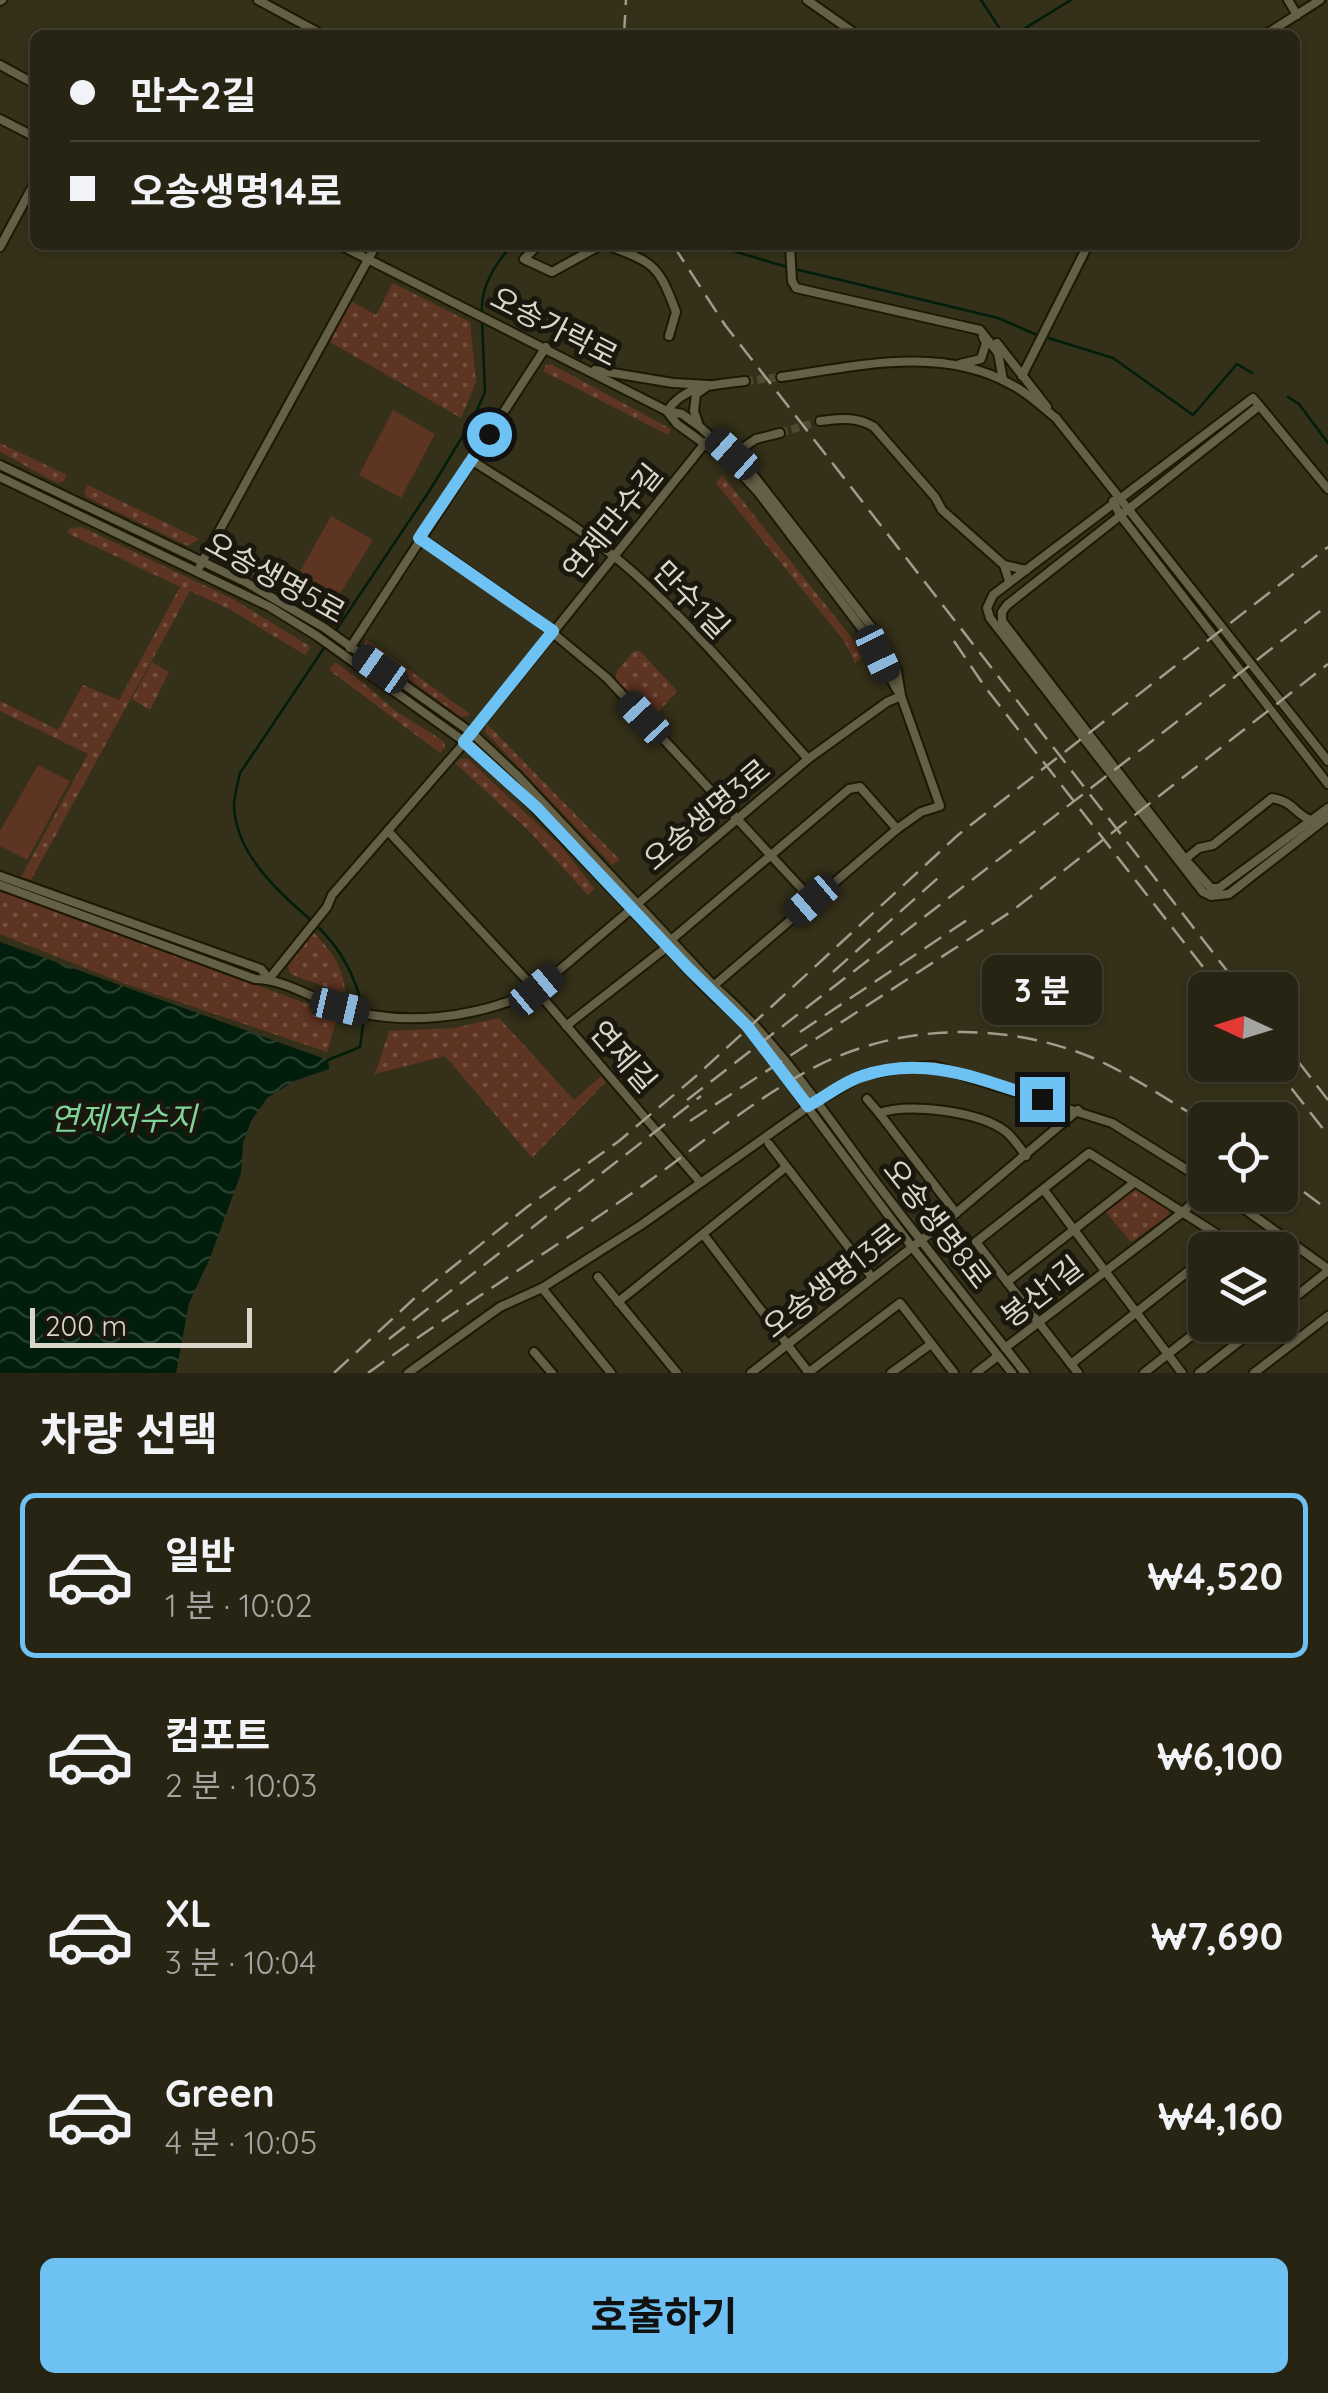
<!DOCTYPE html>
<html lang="ko">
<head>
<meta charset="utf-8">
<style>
  body { margin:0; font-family:Quicksand,"Noto Sans KR",sans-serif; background:#333021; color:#f1f3f6; height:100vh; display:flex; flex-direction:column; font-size:38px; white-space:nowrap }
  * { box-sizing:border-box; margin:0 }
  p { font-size:32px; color:#a4a4a0 }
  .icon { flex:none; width:55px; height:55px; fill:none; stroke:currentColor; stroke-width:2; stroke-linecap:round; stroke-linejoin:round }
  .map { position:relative; height:1373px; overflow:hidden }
  .details { display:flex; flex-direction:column; background:#272413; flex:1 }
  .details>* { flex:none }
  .hud { position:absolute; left:30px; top:30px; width:1270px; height:220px; border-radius:15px; box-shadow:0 2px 8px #0004,0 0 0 2px #434133; display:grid; align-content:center; height:220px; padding:0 40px; background:#272413 }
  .needle { width:65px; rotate:274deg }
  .fabs { position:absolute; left:1188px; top:972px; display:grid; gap:20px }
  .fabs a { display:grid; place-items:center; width:110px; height:110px; border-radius:15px; background:#272413; box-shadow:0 2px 8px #0004,0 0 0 2px #434133; font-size:50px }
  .scale { position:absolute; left:30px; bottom:25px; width:222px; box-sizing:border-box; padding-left:10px; border:5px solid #d9d6c9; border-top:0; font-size:28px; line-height:35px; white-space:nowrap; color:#d9d6c9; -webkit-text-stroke:8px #1a180e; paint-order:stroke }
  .end { position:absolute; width:45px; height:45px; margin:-22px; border:12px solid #6dc2f3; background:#111; box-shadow:0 0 0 5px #111 }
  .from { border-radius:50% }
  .bubble { position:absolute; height:70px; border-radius:15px; background:#272413; box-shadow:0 2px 8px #0004,0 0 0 2px #434133; font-size:32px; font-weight:700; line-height:70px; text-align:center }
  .car { position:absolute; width:30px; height:60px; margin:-30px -15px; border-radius:12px; box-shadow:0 0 8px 2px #0007; background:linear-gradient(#222 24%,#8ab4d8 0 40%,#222 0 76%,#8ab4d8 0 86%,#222 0) }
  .hud b { display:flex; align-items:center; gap:35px; height:95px; font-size:38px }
  .hud b+b { border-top:2px solid #434133 }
  .hud i { width:25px; height:25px; background:#f1f3f6 }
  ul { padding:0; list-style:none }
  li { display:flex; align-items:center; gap:30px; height:165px; margin:0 20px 15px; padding:0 20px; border:5px solid transparent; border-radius:15px }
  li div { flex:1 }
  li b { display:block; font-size:38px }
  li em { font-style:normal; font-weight:700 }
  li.active { border-color:#6dc2f3 }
  li>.icon { width:90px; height:90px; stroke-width:1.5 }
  h2 { padding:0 40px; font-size:45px; line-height:120px }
  .action { display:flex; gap:20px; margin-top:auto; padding:20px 40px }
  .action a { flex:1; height:115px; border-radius:15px; background:#6dc2f3; color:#111; font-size:40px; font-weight:700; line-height:115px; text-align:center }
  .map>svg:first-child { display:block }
  .grass { fill:url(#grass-dots) }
  .garden { fill:#5e3422 }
  .water { fill:url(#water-waves) }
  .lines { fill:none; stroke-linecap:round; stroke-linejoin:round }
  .stream { stroke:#001e0b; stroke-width:2.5 }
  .minor-tunnel { stroke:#4d4933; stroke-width:8; stroke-dasharray:8 4; stroke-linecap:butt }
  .minor-casing { stroke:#1c1803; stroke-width:12 }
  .minor { stroke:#645f47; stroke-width:8 }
  .rail { stroke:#a19d8d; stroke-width:2.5; stroke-dasharray:20 10; stroke-linecap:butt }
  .route { stroke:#6dc2f3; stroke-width:12 }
  .labels { text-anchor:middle; stroke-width:10; stroke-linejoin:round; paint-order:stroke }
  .street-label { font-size:30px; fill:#d9d6c9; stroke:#1a180e }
  .water-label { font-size:32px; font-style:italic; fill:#7fd499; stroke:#1a180e }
</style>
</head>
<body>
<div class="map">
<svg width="1328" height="1373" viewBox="0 0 1328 1373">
  <defs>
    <pattern id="grass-dots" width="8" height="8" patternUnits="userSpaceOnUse" patternTransform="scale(2.5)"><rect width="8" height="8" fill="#5e3422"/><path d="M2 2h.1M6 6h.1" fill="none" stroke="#745141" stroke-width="1.8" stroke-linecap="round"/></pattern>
    <pattern id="water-waves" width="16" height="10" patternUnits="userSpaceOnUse" patternTransform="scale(2.5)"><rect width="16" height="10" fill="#001e0b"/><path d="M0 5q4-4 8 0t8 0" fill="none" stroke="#253e2d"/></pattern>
  </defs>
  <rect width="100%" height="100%" fill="#343019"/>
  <g class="grass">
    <path d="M 393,283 L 470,322 L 476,382 L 461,418 L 330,342 L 351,301 L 376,315 Z"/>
    <path d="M 551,364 L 671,429 L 668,435 L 543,371 L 546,365 Z"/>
    <path d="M 0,443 L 67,475 L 64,481 L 58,483 C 38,474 20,462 0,452 Z"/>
    <path d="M 722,475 L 852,638 L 862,658 L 855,663 L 844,641 L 716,483 Z"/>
    <path d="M 88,485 L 199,539 L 188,546 L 86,497 L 84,492 Z"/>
    <path d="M 82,527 L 233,599 L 311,647 L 305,655 L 229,609 L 190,591 L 31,880 L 21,877 L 88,754 L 0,711 L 0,701 L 58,730 L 83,685 L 119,700 L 180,587 L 67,533 L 70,528 Z"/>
    <path d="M 218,544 L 334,613 L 328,621 C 291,600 256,576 218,555 Z"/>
    <path d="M 366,639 L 470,714 L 468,716 L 461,717 L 364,646 Z"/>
    <path d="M 634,651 L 640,651 L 677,691 L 653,718 L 616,681 L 617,671 Z"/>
    <path d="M 152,662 L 169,672 L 150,710 L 132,699 Z"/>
    <path d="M 335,662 C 353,675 369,687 385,702 C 402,718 425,727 444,742 L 445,747 L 440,753 L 329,670 Z"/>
    <path d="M 487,724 L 620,860 L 612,865 L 485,732 Z"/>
    <path d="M 460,759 L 468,759 L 561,846 L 595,889 L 588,895 L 528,830 L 455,763 Z"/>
    <path d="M 0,891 L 338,1015 L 327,1052 L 120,982 L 0,934 Z"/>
    <path d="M 314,933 C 331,950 345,970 345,994 L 290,974 L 288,966 Z"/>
    <path d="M 499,1018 L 574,1100 L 601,1076 L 606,1082 L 532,1158 L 445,1056 L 375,1074 L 389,1031 L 454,1028 Z"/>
    <path d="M 1134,1188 L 1169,1206 L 1169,1215 L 1131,1242 L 1105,1211 Z"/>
  </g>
  <g class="garden">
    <path d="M 393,410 L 435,434 L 401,498 L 359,475 Z"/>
    <path d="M 331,516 L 373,540 L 330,610 L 292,586 Z"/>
    <path d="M 38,765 L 70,781 L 27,860 L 0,846 L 0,831 Z"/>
  </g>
  <path class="water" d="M 0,942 L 328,1060 L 329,1069 L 294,1081 L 267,1098 L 251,1121 L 243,1143 L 241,1173 L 210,1258 L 189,1303 L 176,1373 L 0,1373 Z"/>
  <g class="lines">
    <g class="stream">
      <path d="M 981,0 L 1004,35"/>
      <path d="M 1014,35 L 1071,0"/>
      <path d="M 687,247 L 720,247 L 787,267"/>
      <path d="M 795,269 L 998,318 L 1037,335"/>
      <path d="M 482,313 C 480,287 495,264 512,245"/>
      <path d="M 1045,337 L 1113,358 L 1193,415 L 1237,364 L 1252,373"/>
      <path d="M 1288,397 L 1299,404 L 1328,443"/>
      <path d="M 312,921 C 278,892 235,853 234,805 C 234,795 238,783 240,773 L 430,490 L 473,419 L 485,392 L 482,321"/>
      <path d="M 318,927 C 342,950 356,978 363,1010"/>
      <path d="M 328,1060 L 360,1047 L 364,1018"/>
    </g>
    <g class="minor-tunnel">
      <path d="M 745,381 L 781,377"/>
      <path d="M 780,433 L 820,421"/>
    </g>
    <g class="minor-casing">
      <g id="minor">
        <path d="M 258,0 L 323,35"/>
        <path d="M 807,0 L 857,35"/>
        <path d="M 1288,0 L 1297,15"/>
        <path d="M 0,1 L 2,0"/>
        <path d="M 1265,35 L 1320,0"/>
        <path d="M 0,65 L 35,84"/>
        <path d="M 0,119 L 35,137"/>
        <path d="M 340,245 L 667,411 L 682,414 L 700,427 L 754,476 L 880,638 L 897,671 L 901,696 L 940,806 L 921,812 L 897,829 L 711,988"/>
        <path d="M 538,245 L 524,259 L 552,272 L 601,245"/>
        <path d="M 607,245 C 653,263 658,263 676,312 L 669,336"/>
        <path d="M 790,245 L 792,281 L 796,288 L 980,330 L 998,353 L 1003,380"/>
        <path d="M 0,247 L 35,182"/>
        <path d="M 997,343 L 1047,407"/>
        <path d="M 960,364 L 981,359 L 986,343 L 983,337"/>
        <path d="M 595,370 L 673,383 L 709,385"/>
        <path d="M 1022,376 L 1088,245"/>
        <path d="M 781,377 C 857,366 942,345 1012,385 C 1028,393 1042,407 1056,418 L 1328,761"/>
        <path d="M 1259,406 L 1007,605 L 1002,612 L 1002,621 L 1185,859 L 1211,888 L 1219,888 L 1328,808"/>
        <path d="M 667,411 L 677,424 L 731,463 L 758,492 L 869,638 L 897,690"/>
        <path d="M 667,411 C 686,384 714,385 745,381"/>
        <path d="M 820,421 C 840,419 856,416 874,427 L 935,497 L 942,510 L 1004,565"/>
        <path d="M 698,423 L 694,411 L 696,394 L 705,388"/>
        <path d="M 732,455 L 756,439 L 780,433"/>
        <path d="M 471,460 C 527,496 586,530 635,574 C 697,630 752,697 808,759"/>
        <path d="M 0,465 L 247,583 L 323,627 L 472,733 L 519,777 L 713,985 C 775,1038 821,1108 869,1173 C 920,1241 973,1306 1025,1373"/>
        <path d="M 0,477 L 270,607 L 317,636 L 465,742 L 506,778 L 708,990 L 747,1026 L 912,1247 L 1012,1373"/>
        <path d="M 1328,489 L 1253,398 L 993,595 L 987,608 L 990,618 L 1203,892 L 1211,896 L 1229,894 L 1328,817"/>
        <path d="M 1113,501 L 1120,515 L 1328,784"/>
        <path d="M 419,537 L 530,614 L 607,678 L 812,900"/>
        <path d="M 200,566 L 376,245"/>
        <path d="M 1009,581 L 1004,565 L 1026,570"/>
        <path d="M 350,648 L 546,347"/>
        <path d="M 388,831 L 536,990 L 700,1182"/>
        <path d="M 1184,860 L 1199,848 L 1213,845 L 1272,798 C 1295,802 1294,814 1311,820"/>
        <path d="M 0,876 L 261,969 L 269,979"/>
        <path d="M 0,885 L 255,979 C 283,979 310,997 336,1006 C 399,1028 477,1019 536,990 L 808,759 L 887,702 L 901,696"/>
        <path d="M 671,940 L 849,789 L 860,787 L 897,829"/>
        <path d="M 269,979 L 327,907 L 332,895 L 465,742 L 706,442"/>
        <path d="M 566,1026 L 667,947"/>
        <path d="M 867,1099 L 879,1113"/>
        <path d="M 769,1144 L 871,1276"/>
        <path d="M 1044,1190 L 1182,1373"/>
        <path d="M 1225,1195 L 1328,1269"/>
        <path d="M 956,1213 L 879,1113 C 909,1103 978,1111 1005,1131 C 1013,1137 1020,1148 1026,1156"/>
        <path d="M 703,1234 L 809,1373"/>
        <path d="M 598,1277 L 677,1373"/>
        <path d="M 1007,1282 L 1135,1182"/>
        <path d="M 542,1288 L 611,1373"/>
        <path d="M 618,1302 L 786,1167"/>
        <path d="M 1280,1309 L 1328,1271"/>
        <path d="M 1005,1348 L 1183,1212 L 1205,1191"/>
        <path d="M 534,1352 L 552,1373"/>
        <path d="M 1071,1364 L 1205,1258"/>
        <path d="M 408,1373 L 500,1307 L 542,1288 L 641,1225 L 808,1107 L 860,1076 L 899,1068 L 934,1066 L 1112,1123 L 1205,1181"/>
        <path d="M 751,1373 L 956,1213 L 1078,1110"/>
        <path d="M 808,1373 L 900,1303 L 954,1373"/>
        <path d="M 891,1373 L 931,1344"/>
        <path d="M 976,1373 L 998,1356"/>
        <path d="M 1078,1373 L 976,1242 L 1089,1153 L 1242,1250"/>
        <path d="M 1144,1373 L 1205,1325"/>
        <path d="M 1199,1373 L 1260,1325"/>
        <path d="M 1254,1373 L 1328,1316"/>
      </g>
    </g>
    <use href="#minor" class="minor"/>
    <g class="rail">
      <path d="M 624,35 L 626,0"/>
      <path d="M 673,245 L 725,325 L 1242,990"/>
      <path d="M 954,641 L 985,687 L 1221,990"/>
      <path d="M 833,972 L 939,877"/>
      <path d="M 800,1032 L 970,918"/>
      <path d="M 1280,1038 L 1328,1100"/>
      <path d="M 1273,1065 L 1328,1135"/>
      <path d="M 687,1100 L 1328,605"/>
      <path d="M 690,1121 L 1012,911 L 1328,664"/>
      <path d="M 1280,1174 L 1328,1210"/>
      <path d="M 389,1339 L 701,1096"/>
      <path d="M 334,1373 L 418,1295 L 527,1207 L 619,1141 L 695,1077 L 958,835 L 1328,547"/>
      <path d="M 368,1373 C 456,1309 549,1252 638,1189 C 696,1148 751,1101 813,1068 C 899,1023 1004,1021 1093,1058 C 1132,1075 1169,1101 1205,1122"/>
    </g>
  </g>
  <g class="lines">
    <path class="route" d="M 489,434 L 419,538 L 553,631 L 464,742 L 537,808 L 688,968 L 747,1026 L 808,1106 C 825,1097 843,1082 862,1076 C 926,1054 981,1080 1042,1099"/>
  </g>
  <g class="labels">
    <g class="street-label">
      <text transform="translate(554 327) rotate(27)" y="10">오송가락로</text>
      <text transform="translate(613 522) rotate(-51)" y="10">연제만수길</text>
      <text transform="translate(275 578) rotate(29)" y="10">오송생명5로</text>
      <text transform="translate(691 600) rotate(46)" y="10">만수1길</text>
      <text transform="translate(707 815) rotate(-40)" y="10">오송생명3로</text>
      <text transform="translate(623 1057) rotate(49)" y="10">연제길</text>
      <text transform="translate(937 1224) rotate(52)" y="10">오송생명8로</text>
      <text transform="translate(832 1281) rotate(-38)" y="10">오송생명13로</text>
      <text transform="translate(1042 1292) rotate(-38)" y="10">봉산1길</text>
    </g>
    <g class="water-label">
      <text x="123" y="1130">연제저수지</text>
    </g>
  </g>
</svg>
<div class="fabs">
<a><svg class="needle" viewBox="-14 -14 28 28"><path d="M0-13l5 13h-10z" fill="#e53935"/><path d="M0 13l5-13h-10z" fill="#a4a4a0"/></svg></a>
<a><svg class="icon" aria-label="locate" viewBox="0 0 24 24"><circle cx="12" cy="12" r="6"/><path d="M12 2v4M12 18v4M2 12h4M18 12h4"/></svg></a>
<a><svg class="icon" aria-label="layers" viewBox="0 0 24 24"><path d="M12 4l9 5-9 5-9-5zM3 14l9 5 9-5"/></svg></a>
</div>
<div class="scale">200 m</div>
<i class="end from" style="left:489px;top:434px"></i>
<i class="end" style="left:1042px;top:1099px"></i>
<div class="bubble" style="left:982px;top:955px;width:120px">3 분</div>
<i class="car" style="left:732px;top:454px;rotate:312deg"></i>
<i class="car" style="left:878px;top:654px;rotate:154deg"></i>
<i class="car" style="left:380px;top:669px;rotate:305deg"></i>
<i class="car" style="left:644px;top:718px;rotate:317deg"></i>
<i class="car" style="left:812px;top:900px;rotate:229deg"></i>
<i class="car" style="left:536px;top:990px;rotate:50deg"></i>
<i class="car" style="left:340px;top:1007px;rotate:103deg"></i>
<div class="hud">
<b><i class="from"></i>만수2길</b>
<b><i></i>오송생명14로</b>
</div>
</div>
<section class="details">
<h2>차량 선택</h2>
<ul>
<li class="active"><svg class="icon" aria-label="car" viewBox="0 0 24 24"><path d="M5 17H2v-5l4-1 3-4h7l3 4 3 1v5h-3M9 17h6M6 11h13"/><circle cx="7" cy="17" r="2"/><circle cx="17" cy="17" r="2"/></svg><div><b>일반</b><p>1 분 · 10:02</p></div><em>₩4,520</em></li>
<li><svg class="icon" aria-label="car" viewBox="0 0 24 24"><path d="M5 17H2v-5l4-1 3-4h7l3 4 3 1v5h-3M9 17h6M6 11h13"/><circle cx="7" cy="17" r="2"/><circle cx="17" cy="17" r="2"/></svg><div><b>컴포트</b><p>2 분 · 10:03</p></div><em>₩6,100</em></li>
<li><svg class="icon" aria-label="car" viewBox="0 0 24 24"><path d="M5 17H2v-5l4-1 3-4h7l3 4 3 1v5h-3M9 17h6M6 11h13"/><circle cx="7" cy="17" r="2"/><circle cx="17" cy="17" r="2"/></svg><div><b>XL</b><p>3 분 · 10:04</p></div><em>₩7,690</em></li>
<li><svg class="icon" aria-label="car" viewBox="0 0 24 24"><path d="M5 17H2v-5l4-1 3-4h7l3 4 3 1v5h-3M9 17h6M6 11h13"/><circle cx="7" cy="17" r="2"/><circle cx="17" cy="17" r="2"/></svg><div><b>Green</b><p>4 분 · 10:05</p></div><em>₩4,160</em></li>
</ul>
<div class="action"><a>호출하기</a></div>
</section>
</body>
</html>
